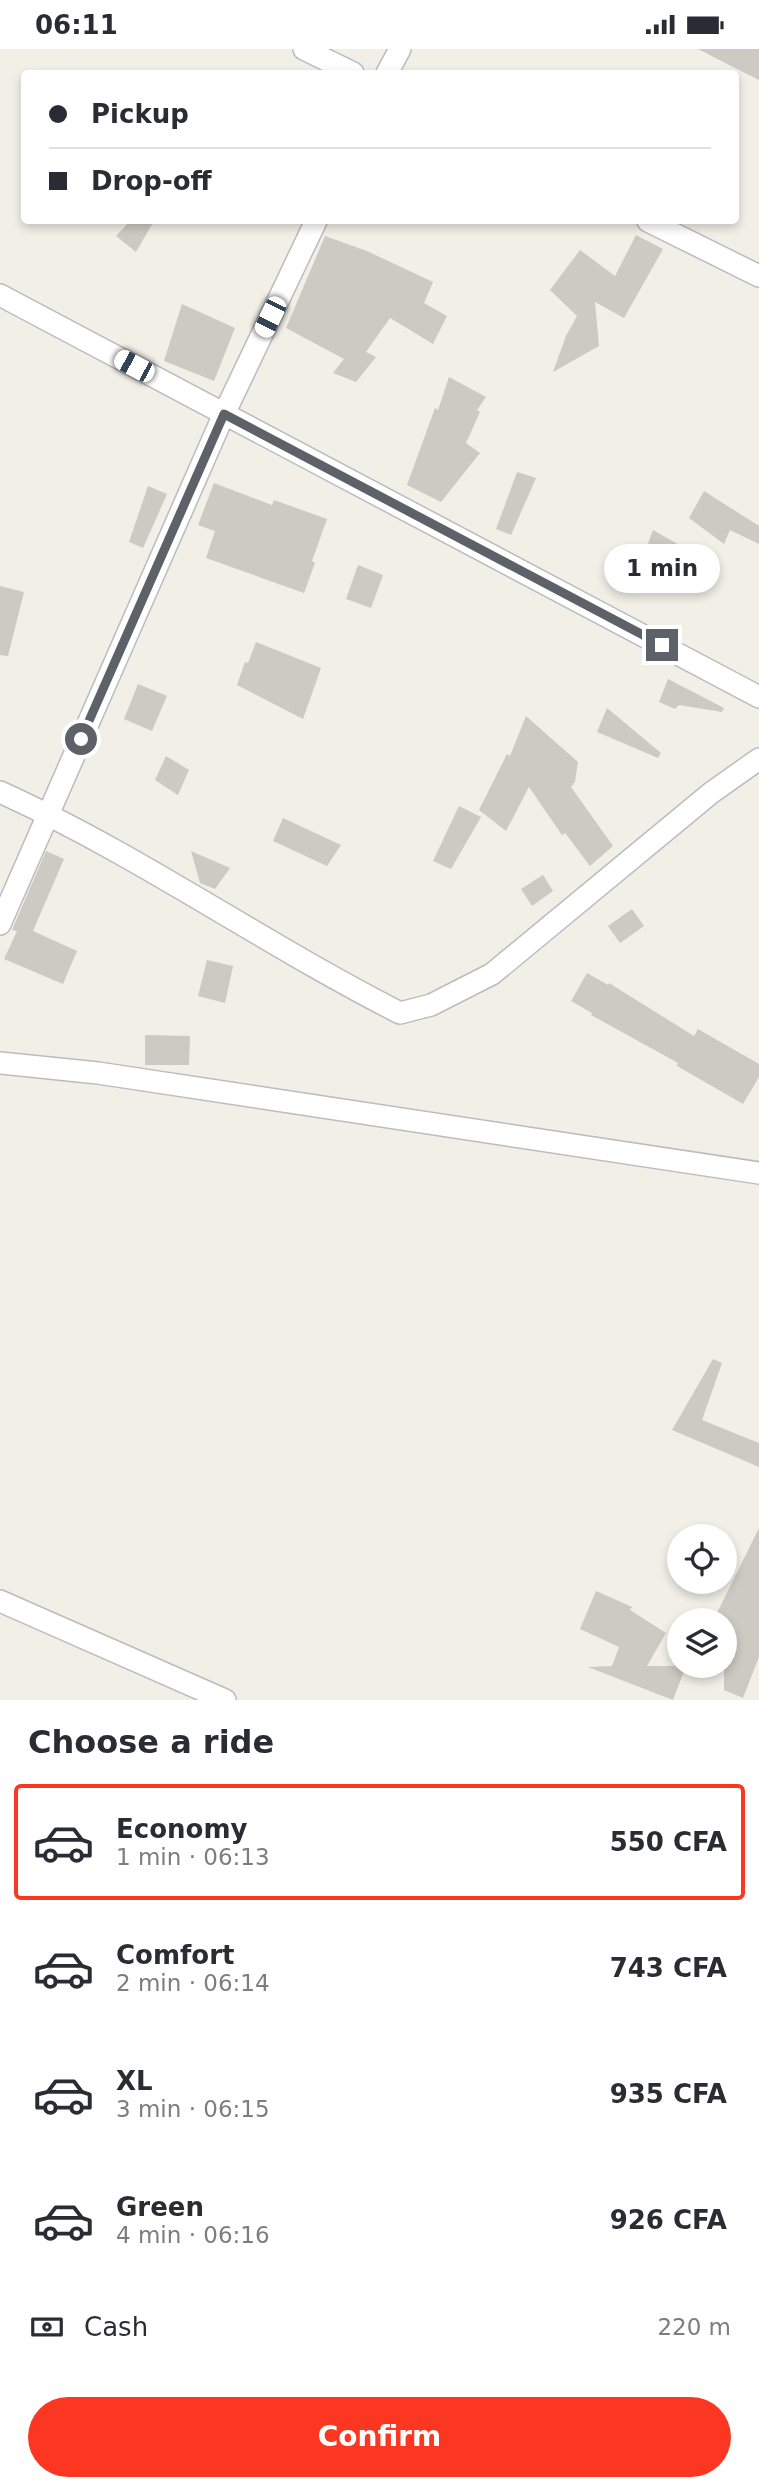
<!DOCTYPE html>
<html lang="en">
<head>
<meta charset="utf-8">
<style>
  body { margin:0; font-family:"DejaVu Sans",sans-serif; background:#f7f7f7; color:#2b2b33; height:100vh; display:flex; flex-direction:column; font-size:26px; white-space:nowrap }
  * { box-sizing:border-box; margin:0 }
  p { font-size:23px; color:#7c7c81 }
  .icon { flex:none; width:38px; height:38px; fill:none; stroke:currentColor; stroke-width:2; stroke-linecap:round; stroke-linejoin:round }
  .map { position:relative; height:1651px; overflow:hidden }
  .side { display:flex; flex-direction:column; background:#fff; flex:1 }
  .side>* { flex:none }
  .banner { position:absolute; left:21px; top:21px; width:718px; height:154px; border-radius:7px; box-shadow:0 4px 10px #0003; display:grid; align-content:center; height:154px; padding:0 28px; background:#fff }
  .buttons { position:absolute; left:667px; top:1475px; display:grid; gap:14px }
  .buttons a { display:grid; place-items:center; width:70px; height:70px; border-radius:50%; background:#fff; box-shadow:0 4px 10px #0003; font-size:35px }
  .end { position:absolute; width:32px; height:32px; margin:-16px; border:9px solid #5d6268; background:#fff; box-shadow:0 0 0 4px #fff }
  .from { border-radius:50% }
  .bubble { position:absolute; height:49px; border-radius:24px; background:#fff; box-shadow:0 4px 10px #0003; font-size:23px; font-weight:700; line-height:49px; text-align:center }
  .car { position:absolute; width:21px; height:42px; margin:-21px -10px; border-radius:9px; box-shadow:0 0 5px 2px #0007; background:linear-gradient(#fff 24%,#345 0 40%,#fff 0 76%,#345 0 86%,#fff 0) }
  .banner b { display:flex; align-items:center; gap:24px; height:66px; font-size:26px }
  .banner b+b { border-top:2px solid #e1e1e2 }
  .banner i { width:18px; height:18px; background:#2b2b33 }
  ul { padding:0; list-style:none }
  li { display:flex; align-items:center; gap:21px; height:116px; margin:0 14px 10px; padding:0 14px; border:4px solid transparent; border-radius:7px }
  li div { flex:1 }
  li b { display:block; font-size:26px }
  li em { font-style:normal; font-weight:700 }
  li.selected { border-color:#fb3722 }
  li>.icon { width:63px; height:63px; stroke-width:1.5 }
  h2 { padding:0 28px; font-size:32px; line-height:84px }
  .pay { display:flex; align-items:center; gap:18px; height:77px; padding:0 28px; font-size:26px }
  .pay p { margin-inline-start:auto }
  .action { display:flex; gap:14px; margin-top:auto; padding:14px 28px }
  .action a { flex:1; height:80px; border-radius:42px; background:#fb3722; color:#fff; font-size:28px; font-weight:700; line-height:80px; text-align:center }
  .status { display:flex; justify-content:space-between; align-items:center; height:49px; padding:0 35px; background:#fff; direction:ltr }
  .status svg { height:19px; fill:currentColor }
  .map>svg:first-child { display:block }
  .building { fill:#cdcac3 }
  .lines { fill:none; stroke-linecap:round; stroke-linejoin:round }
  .street-casing { stroke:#b9bcc1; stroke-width:24 }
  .street { stroke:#fff; stroke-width:21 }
  .route { stroke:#5d6268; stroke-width:9 }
</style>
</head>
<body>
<div class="status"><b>06:11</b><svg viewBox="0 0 49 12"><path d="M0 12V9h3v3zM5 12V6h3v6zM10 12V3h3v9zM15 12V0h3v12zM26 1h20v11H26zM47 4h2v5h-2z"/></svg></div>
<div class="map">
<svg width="759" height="1651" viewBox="0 0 759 1651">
  <rect width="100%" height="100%" fill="#f1efe6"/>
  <g class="building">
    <path d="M 698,0 L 759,0 L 759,31 L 735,19 Z"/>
    <path d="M 130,172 L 154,172 L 136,203 L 116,187 Z"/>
    <path d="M 636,186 L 663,200 L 624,269 L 595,253 L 599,297 L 553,323 L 566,287 L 577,267 L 550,241 L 580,201 L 615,227 Z"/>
    <path d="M 325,187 L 367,202 L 433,233 L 424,254 L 447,267 L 433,295 L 390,269 L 366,303 L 376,308 L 356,333 L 333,324 L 344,310 L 286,279 Z"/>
    <path d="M 182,255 L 235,279 L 214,332 L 164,312 Z"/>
    <path d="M 449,328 L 486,348 L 477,361 L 480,363 L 466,394 L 480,404 L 441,453 L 407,436 L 435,359 L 438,361 Z"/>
    <path d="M 517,423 L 536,429 L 511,486 L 496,480 Z"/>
    <path d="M 214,434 L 272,456 L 274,451 L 327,470 L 312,512 L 315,514 L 304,544 L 206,509 L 215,482 L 198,476 Z"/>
    <path d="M 148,437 L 167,445 L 143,499 L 129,493 Z"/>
    <path d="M 704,442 L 759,477 L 759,495 L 730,481 L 724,495 L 689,469 Z"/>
    <path d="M 653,481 L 688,501 L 674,526 L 643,508 Z"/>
    <path d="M 358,516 L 383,526 L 371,559 L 346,550 Z"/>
    <path d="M 0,537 L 24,543 L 8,607 L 0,606 Z"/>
    <path d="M 256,593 L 321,619 L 303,670 L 237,636 L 245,613 L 248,614 Z"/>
    <path d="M 668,630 L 724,659 L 722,663 L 679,656 L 675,660 L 659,653 Z"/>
    <path d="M 138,635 L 167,647 L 152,682 L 124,670 Z"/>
    <path d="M 607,659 L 661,704 L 658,709 L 597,683 Z"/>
    <path d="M 526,667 L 578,713 L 575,733 L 571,738 L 613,797 L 590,817 L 565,784 L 562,786 L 529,738 L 506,782 L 479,761 L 507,705 L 510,707 Z"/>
    <path d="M 166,707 L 189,721 L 178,746 L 155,731 Z"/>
    <path d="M 459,757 L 481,768 L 451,820 L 433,812 Z"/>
    <path d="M 283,769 L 341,796 L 327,817 L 273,792 Z"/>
    <path d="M 46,802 L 64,810 L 33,882 L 77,902 L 63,935 L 4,910 L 17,882 L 12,881 Z"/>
    <path d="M 191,802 L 230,819 L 215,840 L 200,834 Z"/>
    <path d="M 543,826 L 553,842 L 532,857 L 521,840 Z"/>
    <path d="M 632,860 L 644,877 L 620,894 L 608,877 Z"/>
    <path d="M 207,911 L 233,917 L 225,954 L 198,947 Z"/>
    <path d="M 587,924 L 608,936 L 609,934 L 694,987 L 698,980 L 759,1015 L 759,1028 L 743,1055 L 677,1017 L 678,1014 L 591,966 L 592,964 L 571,952 Z"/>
    <path d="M 145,986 L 190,987 L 189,1016 L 145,1016 Z"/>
    <path d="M 713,1310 L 722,1314 L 702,1371 L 759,1394 L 759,1418 L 672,1381 Z"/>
    <path d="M 759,1479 L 759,1608 L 743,1649 L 724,1641 L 724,1572 L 713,1572 Z"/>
    <path d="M 596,1542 L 632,1558 L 630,1561 L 666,1584 L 647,1617 L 686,1617 L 673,1651 L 588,1618 L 612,1617 L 619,1598 L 580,1580 Z"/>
  </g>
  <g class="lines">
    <g class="street-casing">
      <g id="street">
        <path d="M 304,0 L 353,24"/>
        <path d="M 387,24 L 400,0"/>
        <path d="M 648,172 L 759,227"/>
        <path d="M 0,246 L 759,648"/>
        <path d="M 0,743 C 139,806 264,895 400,964 L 431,956 L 492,925 L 711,744 L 759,710"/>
        <path d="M 0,875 L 224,365 L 316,172"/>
        <path d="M 0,1014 L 98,1024 L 759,1124"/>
        <path d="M 0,1552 L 225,1651"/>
      </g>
    </g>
    <use href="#street" class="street"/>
  </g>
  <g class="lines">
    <path class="route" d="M 81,690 L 224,365 L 662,596"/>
  </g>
</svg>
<div class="buttons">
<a><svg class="icon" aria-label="locate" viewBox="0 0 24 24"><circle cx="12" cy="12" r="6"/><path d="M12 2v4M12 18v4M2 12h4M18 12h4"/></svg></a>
<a><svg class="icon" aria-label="layers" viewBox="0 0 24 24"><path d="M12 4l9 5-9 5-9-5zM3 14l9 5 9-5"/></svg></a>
</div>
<i class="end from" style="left:81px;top:690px"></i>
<i class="end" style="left:662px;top:596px"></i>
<div class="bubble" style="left:604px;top:495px;width:116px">1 min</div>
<i class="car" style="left:270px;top:268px;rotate:206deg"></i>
<i class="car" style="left:134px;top:317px;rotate:298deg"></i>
<div class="banner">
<b><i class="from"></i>Pickup</b>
<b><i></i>Drop-off</b>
</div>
</div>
<section class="side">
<h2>Choose a ride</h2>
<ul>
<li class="selected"><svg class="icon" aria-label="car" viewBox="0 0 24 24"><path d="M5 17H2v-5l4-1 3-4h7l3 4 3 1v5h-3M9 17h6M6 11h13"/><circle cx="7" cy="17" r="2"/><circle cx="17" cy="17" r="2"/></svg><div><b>Economy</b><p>1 min · 06:13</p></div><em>550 CFA</em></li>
<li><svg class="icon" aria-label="car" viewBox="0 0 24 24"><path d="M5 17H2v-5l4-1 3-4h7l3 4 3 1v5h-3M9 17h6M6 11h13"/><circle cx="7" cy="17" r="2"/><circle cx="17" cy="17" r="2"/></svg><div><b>Comfort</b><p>2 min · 06:14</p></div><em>743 CFA</em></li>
<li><svg class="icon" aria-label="car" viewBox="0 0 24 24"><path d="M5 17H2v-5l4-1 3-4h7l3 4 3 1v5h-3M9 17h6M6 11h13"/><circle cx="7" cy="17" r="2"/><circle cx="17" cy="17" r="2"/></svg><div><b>XL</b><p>3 min · 06:15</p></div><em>935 CFA</em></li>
<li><svg class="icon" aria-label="car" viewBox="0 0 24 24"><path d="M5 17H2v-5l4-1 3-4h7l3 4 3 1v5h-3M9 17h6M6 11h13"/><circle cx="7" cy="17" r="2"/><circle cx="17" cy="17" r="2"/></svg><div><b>Green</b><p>4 min · 06:16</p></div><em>926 CFA</em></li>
</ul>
<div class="pay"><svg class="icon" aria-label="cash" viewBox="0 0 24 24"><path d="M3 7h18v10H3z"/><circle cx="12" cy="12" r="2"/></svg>Cash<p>220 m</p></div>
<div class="action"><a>Confirm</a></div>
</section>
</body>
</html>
